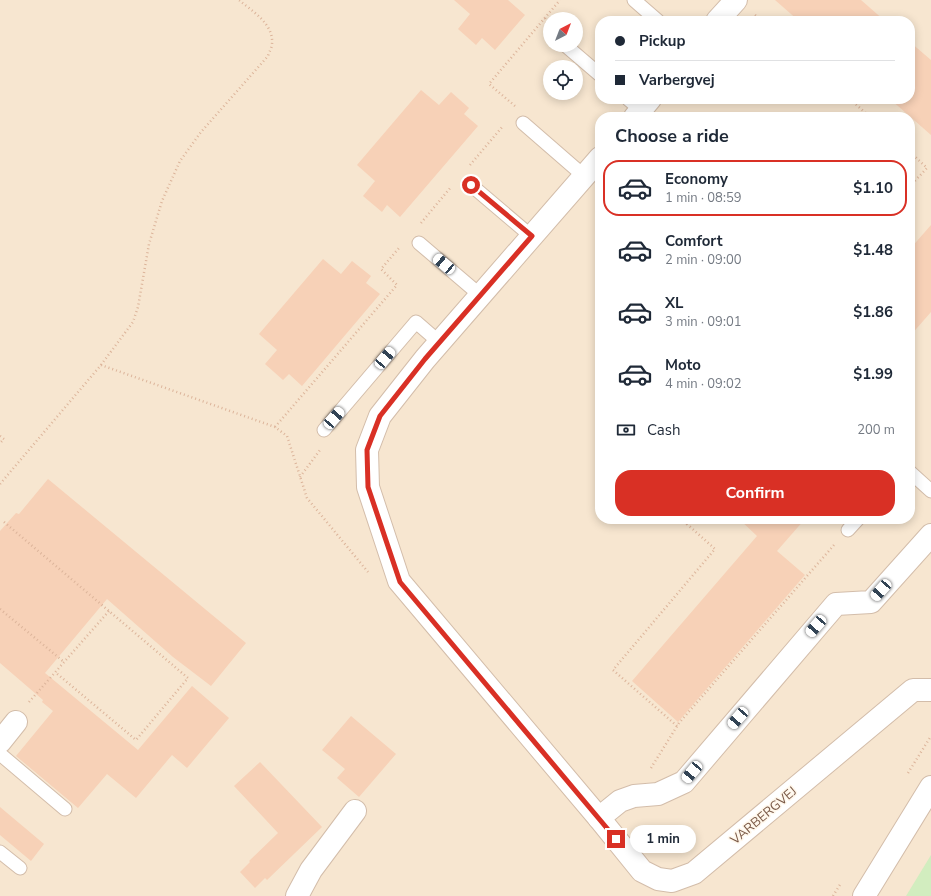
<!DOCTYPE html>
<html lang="en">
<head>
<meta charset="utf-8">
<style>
  body { margin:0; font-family:"Nunito Sans",sans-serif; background:#f2f2f3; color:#1f2937; height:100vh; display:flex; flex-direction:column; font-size:15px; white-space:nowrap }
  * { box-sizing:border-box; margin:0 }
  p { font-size:13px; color:#747a83 }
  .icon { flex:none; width:22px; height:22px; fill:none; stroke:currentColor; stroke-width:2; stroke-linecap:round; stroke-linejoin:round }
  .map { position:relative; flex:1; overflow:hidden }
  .sheet { position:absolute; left:595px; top:112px; width:320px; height:412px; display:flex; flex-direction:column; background:#fff; border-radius:16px; box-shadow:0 2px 10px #0003 }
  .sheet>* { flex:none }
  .hud { position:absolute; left:595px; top:16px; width:320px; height:88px; border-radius:16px; box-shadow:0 2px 10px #0003; display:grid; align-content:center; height:88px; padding:0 20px; background:#fff }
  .needle { width:26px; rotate:42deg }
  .fabs { position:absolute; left:543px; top:12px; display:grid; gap:8px }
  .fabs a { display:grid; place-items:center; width:40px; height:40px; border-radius:50%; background:#fff; box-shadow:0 2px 10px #0003; font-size:20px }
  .end { position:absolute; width:18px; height:18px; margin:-9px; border:5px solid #d93025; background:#fff; box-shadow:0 0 0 2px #fff }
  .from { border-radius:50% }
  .bubble { position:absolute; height:28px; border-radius:14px; background:#fff; box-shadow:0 2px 10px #0003; font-size:13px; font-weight:700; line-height:28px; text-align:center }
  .car { position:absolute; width:12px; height:24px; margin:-12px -6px; border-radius:5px; box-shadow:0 0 3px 1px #0007; background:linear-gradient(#fff 24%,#345 0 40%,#fff 0 76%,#345 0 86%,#fff 0) }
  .hud b { display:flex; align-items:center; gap:14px; height:38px; font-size:15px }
  .hud b+b { border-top:1px solid #e0e1e3 }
  .hud i { width:10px; height:10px; background:#1f2937 }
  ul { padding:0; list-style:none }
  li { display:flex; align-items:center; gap:12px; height:56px; margin:0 8px 6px; padding:0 12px; border:2px solid transparent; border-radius:16px }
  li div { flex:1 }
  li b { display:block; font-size:15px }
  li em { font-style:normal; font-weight:700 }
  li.active { border-color:#d93025 }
  li>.icon { width:36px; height:36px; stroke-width:1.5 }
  h2 { padding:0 20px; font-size:18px; line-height:48px }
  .pay { display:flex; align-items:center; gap:10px; height:44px; padding:0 20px; font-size:15px }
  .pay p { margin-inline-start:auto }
  .cta { display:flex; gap:8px; margin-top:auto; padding:8px 20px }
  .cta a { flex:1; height:46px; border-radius:16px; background:#d93025; color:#fff; font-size:16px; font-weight:700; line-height:46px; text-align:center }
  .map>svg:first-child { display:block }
  .residential { fill:#f7e6d0; fill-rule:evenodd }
  .green { fill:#d2edbf }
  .building { fill:#f7d1b7 }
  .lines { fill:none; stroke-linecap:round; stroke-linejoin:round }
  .service-casing { stroke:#d3bdaa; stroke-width:15 }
  .minor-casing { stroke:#d3bdaa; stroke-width:24 }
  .tertiary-casing { stroke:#d3bdaa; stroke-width:24 }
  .path { stroke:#dcb49a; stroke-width:2.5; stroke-dasharray:1 3; stroke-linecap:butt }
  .service { stroke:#fff; stroke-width:13 }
  .minor { stroke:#fff; stroke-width:22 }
  .tertiary { stroke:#fff; stroke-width:22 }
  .route { stroke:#d93025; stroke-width:5 }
  .labels { text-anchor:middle; stroke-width:3; stroke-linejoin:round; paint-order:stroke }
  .street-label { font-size:13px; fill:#795846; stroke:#fff7eb }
</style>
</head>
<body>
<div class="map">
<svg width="931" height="896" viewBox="0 0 931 896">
  <rect width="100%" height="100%" fill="#fef4e2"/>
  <path class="residential" d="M 0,0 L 931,0 L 931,896 L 0,896 ZM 550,19 L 576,19 L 576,45 L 550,45 ZM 600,21 L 910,21 L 910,99 L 600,99 ZM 550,67 L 576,67 L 576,93 L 550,93 ZM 600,117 L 910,117 L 910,519 L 600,519 Z"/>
  <path class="green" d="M 931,855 L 931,896 L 906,896 Z"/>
  <g class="building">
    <path d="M 454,0 L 508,0 L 525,15 L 495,50 L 482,38 L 476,45 L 458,29 L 470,14 Z"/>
    <path d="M 775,0 L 861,0 L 885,21 L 799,21 Z"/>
    <path d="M 910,42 L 931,60 L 931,135 L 890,99 L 910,99 Z"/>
    <path d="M 421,90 L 439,105 L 451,92 L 469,108 L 464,114 L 478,126 L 400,217 L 387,205 L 382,212 L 363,196 L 375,181 L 357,165 Z"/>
    <path d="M 931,225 L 931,312 L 910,336 L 910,249 Z"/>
    <path d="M 323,259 L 341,274 L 352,261 L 371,276 L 366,283 L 380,294 L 302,386 L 289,374 L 283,380 L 265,364 L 277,350 L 259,334 Z"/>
    <path d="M 48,479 L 246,643 L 211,686 L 173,657 L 107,599 L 45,673 L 138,750 L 192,686 L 229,718 L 187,768 L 172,755 L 136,798 L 107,774 L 78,808 L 16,756 L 53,711 L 42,702 L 43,700 L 0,663 L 0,531 L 16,513 L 19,514 Z"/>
    <path d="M 739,519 L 805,519 L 777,551 L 805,575 L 678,722 L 632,681 L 757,536 Z"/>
    <path d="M 351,716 L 396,754 L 359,797 L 337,778 L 345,769 L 322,750 Z"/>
    <path d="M 260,762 L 322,827 L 267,880 L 265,878 L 255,888 L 240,872 L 250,862 L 249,861 L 278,833 L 234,786 Z"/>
    <path d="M 0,807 L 44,844 L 31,861 L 0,835 Z"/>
  </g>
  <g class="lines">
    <g class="service-casing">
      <g id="service">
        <path d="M 634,0 L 658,21"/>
        <path d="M 565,45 L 600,75"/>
        <path d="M 628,99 L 641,110"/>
        <path d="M 523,123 L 584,176"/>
        <path d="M 471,185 L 531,236"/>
        <path d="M 419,243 L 480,295"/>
        <path d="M 324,430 L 416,322 L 439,342"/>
        <path d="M 910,472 L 931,491"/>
        <path d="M 848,530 L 858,519"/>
        <path d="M 0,754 L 65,809"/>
        <path d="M 0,852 L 20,868"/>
      </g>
    </g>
    <g class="minor-casing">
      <g id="minor">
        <path d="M 717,21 L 736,0"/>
        <path d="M 635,117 L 650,99"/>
        <path d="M 600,158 L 425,359 L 380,416 L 367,450 L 368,487 L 399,581 L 599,818 L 642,871 L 658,879 L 672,881 L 694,873 L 913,690 L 931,690"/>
        <path d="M 0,742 L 16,722"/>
        <path d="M 599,818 L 620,801 L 634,796 L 658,794 L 684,782 L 836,604 L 871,602 L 931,535"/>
        <path d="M 297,896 L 311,870 L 355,811"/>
      </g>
    </g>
    <g class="tertiary-casing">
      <path id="tertiary" d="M 864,896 L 931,787"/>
    </g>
    <g class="path">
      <path d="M 755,15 L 762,21"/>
      <path d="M 545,18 L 550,31"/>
      <path d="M 850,99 L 870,117"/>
      <path d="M 515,106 L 489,84 L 560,0"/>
      <path d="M 910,152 L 927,168 L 910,186"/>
      <path d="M 470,165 L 503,126"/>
      <path d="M 421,223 L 451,187"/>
      <path d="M 101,365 L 133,322 L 138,307 L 149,244 L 162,201 L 180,161 L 201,132 L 268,56 C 269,52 272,48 272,44 C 274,24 252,11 239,0"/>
      <path d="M 275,427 L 397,285 L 381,269 L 399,248"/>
      <path d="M 0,436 L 4,439 L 0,443"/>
      <path d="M 300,477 L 320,450"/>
      <path d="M 0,484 L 101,365 L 275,427 L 287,436 L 307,498 L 368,572"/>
      <path d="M 4,522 L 188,678 L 136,740 L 55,672"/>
      <path d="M 0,609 L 64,662"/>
      <path d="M 29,702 L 109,611"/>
      <path d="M 677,726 L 613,670 L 715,549 L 687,524 L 692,519"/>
      <path d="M 651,768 L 679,723 L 834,545"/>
      <path d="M 908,773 L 931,736"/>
      <path d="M 833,896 L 841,883"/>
    </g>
    <use href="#service" class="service"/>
    <use href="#minor" class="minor"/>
    <use href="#tertiary" class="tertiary"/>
  </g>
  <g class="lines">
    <path class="route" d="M 471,185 L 532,236 L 425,359 L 380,416 L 367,450 L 368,487 L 400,582 L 616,839"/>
  </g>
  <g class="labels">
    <g class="street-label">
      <text transform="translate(763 815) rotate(-40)" y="5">VARBERGVEJ</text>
    </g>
  </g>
</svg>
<div class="fabs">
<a><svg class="needle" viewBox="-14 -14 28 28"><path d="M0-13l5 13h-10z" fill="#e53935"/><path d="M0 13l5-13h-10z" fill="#747a83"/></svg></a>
<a><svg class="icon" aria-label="locate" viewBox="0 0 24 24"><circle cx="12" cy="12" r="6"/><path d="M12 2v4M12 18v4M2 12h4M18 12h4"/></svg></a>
</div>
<i class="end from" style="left:471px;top:185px"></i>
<i class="end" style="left:616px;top:839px"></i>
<div class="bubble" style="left:630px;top:825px;width:66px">1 min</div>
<i class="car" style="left:444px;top:264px;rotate:310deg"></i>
<i class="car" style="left:385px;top:358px;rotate:40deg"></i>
<i class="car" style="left:334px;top:418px;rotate:41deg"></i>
<i class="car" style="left:881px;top:590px;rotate:222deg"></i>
<i class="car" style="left:816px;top:626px;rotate:221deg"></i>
<i class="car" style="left:738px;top:718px;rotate:221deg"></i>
<i class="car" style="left:692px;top:772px;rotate:220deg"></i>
<div class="hud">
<b><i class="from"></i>Pickup</b>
<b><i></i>Varbergvej</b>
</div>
<section class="sheet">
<h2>Choose a ride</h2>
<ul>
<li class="active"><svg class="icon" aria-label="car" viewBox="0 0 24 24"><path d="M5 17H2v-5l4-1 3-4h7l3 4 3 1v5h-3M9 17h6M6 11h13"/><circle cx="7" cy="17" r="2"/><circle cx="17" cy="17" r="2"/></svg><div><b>Economy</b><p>1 min · 08:59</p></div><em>$1.10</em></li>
<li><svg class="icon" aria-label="car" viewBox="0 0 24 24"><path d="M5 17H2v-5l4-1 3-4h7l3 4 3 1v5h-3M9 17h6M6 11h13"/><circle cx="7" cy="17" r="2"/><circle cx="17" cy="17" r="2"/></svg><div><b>Comfort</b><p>2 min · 09:00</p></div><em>$1.48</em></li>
<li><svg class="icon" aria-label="car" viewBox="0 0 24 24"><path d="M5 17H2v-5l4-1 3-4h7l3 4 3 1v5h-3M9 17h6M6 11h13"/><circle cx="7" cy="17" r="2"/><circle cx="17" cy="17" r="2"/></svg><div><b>XL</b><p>3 min · 09:01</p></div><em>$1.86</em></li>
<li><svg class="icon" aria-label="car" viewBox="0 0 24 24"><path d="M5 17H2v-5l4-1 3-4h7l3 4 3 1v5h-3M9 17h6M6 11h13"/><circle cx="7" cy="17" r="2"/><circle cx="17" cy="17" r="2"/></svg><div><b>Moto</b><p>4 min · 09:02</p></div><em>$1.99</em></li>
</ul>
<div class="pay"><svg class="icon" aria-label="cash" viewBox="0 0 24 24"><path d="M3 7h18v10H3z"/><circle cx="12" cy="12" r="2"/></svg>Cash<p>200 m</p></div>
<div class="cta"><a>Confirm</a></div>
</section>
</div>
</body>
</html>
